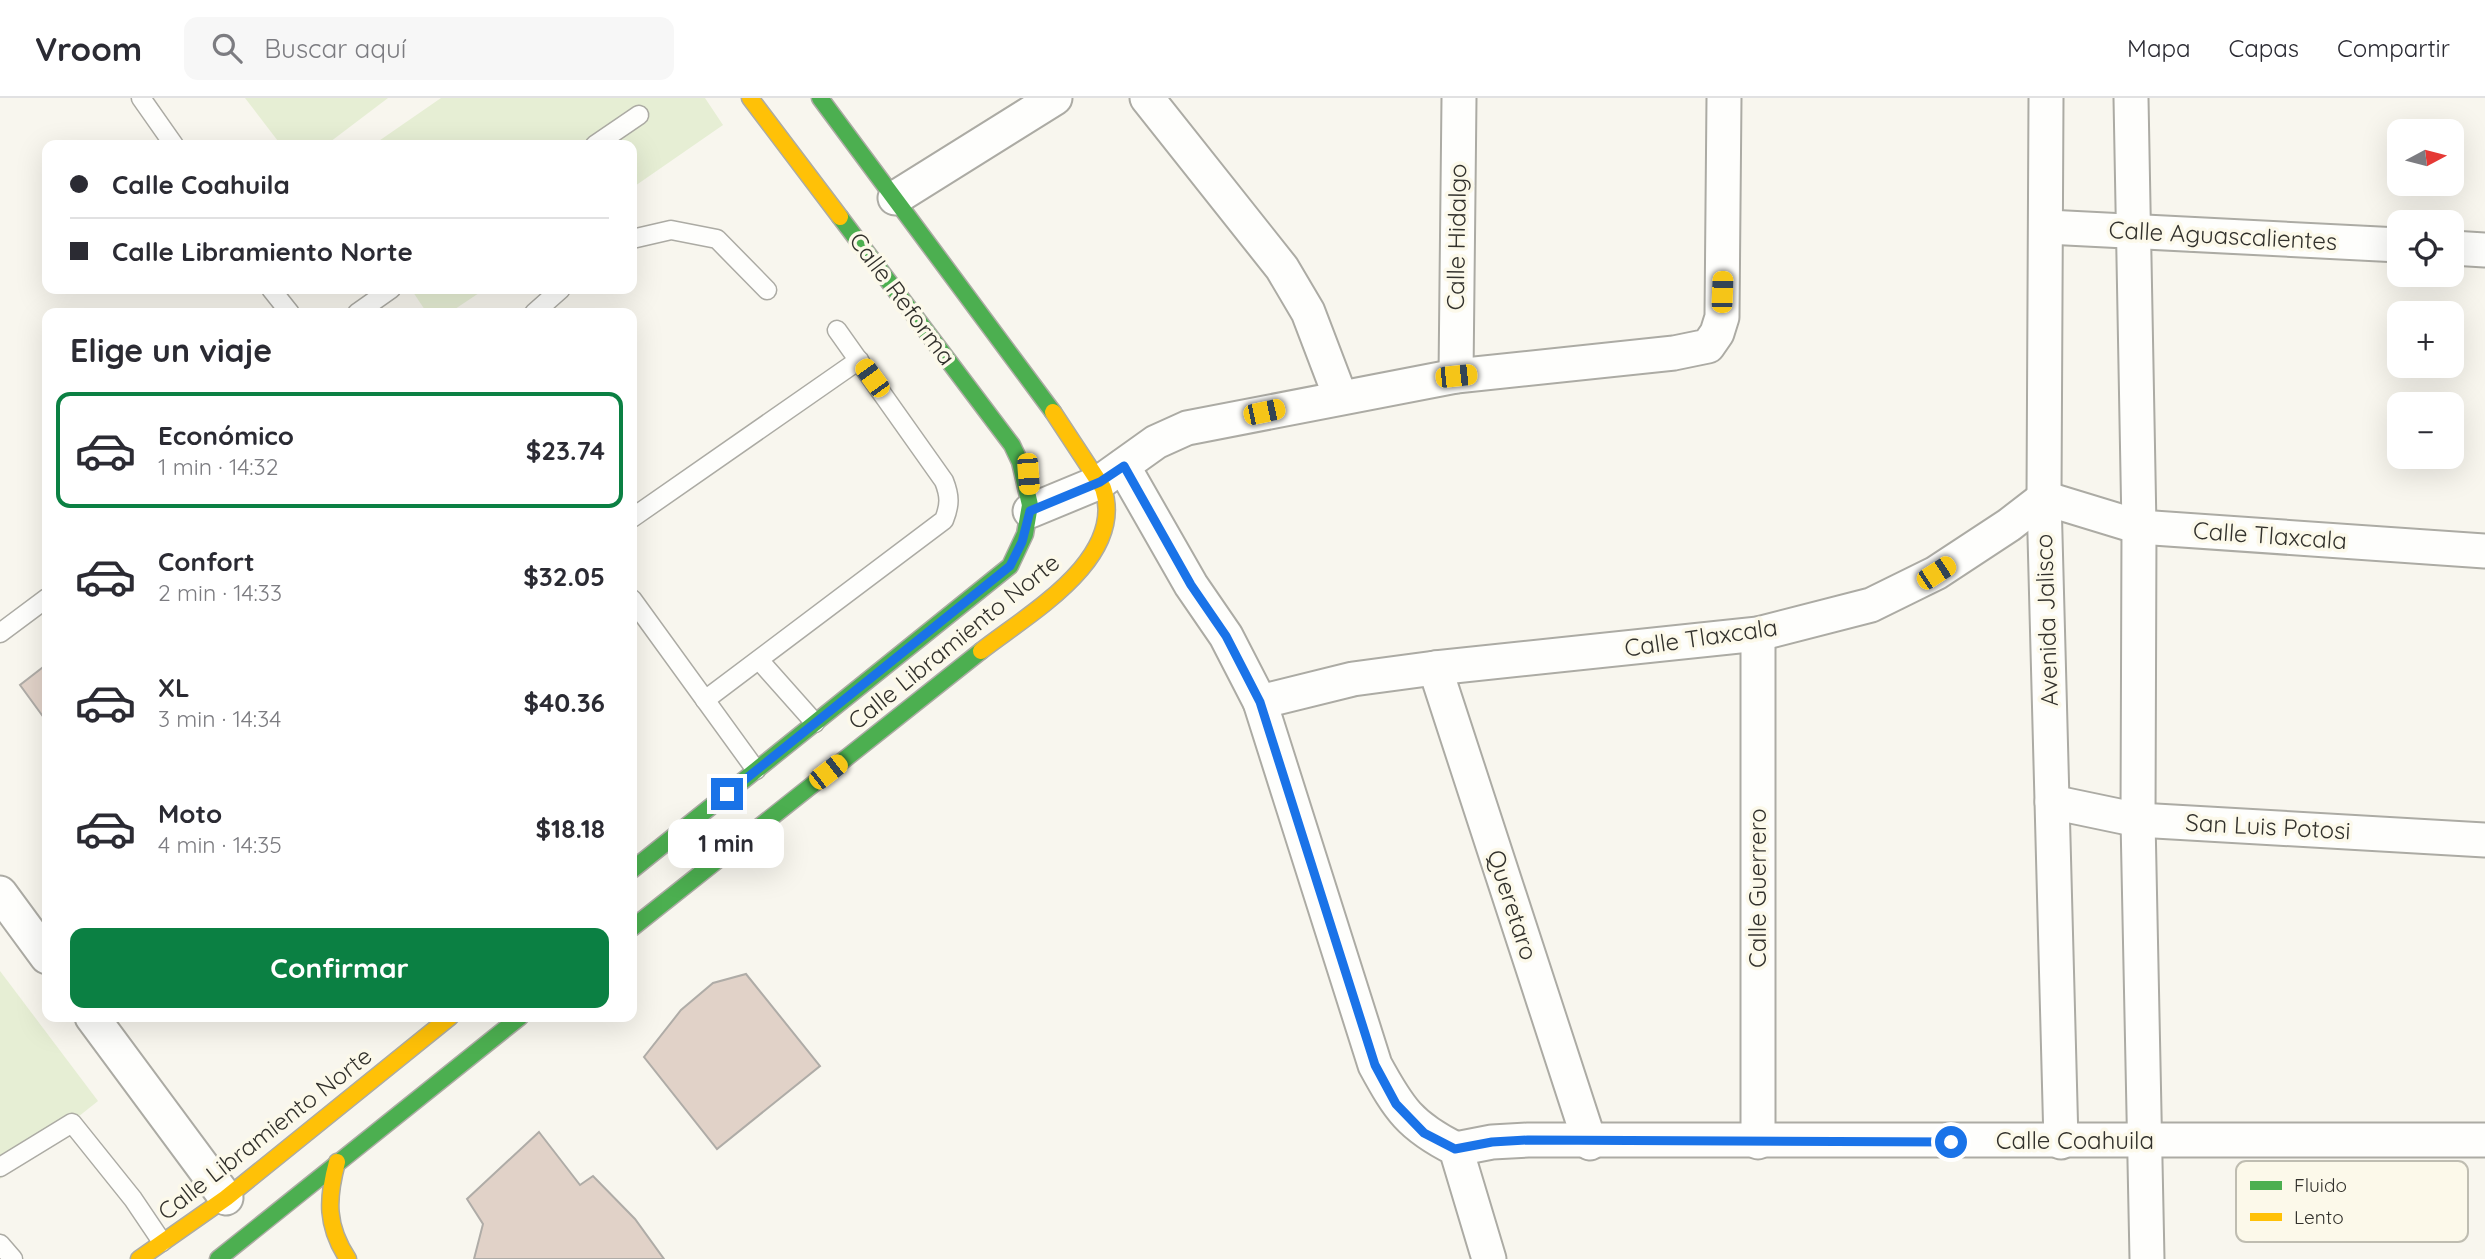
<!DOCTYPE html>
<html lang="es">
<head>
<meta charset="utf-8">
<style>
  body { margin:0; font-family:Quicksand,sans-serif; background:#f7f7f7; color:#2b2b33; height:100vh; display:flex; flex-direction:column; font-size:26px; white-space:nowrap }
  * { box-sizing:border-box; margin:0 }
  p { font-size:23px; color:#7c7c81 }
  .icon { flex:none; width:38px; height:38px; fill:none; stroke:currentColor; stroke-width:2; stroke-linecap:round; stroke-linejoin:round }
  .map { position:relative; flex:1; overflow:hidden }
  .drawer { position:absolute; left:42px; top:210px; width:595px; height:714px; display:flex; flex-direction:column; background:#fff; border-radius:14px; box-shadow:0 7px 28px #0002 }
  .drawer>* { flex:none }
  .top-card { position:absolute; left:42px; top:42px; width:595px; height:154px; border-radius:14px; box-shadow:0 7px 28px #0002; display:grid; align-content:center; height:154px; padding:0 28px; background:#fff }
  .needle { width:46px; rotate:83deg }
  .buttons { position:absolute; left:2387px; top:21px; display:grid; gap:14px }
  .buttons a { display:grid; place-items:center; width:77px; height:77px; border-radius:14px; background:#fff; box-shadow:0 7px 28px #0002; font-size:35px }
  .end { position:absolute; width:32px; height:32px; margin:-16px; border:9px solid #1a73e8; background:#fff; box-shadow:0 0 0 4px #fff }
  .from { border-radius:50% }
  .bubble { position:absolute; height:49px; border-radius:14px; background:#fff; box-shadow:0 7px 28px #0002; font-size:23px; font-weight:700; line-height:49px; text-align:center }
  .car { position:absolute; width:21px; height:42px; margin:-21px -10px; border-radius:9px; box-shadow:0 0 5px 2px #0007; background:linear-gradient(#f5c518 24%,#345 0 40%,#f5c518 0 76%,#345 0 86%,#f5c518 0) }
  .top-card b { display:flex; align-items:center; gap:24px; height:66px; font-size:26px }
  .top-card b+b { border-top:2px solid #e1e1e2 }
  .top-card i { width:18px; height:18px; background:#2b2b33 }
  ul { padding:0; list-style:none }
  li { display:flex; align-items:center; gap:21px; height:116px; margin:0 14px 10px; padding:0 14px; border:4px solid transparent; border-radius:14px }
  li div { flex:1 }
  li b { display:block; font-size:26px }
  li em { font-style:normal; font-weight:700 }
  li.active { border-color:#0b8043 }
  li>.icon { width:63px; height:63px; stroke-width:1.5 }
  h2 { padding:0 28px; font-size:32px; line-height:84px }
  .action { display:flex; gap:14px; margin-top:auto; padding:14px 28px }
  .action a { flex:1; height:80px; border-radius:14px; background:#0b8043; color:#fff; font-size:28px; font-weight:700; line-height:80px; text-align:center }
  header { display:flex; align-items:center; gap:42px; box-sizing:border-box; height:98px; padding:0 35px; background:#fff; border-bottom:2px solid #e1e1e2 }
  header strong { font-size:33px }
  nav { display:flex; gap:38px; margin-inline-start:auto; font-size:24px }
  .search { width:490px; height:63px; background:#f7f7f7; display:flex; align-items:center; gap:18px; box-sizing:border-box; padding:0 24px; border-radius:14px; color:#7c7c81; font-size:26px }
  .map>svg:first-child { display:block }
  .green { fill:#e6eed4 }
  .building { fill:#e1d2c8; stroke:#afaca7; stroke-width:2 }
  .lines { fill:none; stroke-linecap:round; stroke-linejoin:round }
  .lane-casing { stroke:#acaba4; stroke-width:21 }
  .street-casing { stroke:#acaba4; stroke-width:37 }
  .fast-casing { stroke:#acaba4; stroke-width:19 }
  .slow-casing { stroke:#acaba4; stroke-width:19 }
  .lane { stroke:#fefefc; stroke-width:18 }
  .street { stroke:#fefefc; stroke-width:33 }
  .fast { stroke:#4caf50; stroke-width:16 }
  .slow { stroke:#ffc107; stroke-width:16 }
  .route { stroke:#1a73e8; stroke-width:9 }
  .labels { text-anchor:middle; stroke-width:7; stroke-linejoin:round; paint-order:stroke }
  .street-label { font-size:24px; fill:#32312c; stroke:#fcf9ea }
  .key { fill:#fcf9ea; stroke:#bfbdb1; stroke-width:2 }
  .key-label { font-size:19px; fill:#32312c }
</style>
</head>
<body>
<header>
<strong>Vroom</strong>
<div class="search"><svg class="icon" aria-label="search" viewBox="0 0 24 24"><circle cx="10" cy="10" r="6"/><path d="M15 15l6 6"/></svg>Buscar aquí</div>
<nav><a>Mapa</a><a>Capas</a><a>Compartir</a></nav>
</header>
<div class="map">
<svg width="2485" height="1161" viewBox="0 0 2485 1161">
  <rect width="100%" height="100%" fill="#f8f6ee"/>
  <g class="green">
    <path d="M 245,0 L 388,0 L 326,47 L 281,47 Z"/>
    <path d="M 441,0 L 705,0 L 723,27 L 632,90 L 632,47 L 373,47 Z"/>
    <path d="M 411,191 L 485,191 L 449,215 L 427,215 Z"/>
    <path d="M 0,873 L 98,1003 L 0,1081 Z"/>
  </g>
  <g class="building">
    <path d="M 47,566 L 47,624 L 20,587 Z"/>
    <path d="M 746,876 L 820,968 L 717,1051 L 644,959 L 681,912 L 713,885 Z"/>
    <path d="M 539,1034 L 580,1087 L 593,1078 L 635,1121 L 664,1161 L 474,1161 L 483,1126 L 467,1101 Z"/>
  </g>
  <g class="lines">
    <g class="lane-casing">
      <g id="lane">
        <path d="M 141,0 L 174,47"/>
        <path d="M 595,47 L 639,17"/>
        <path d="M 632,141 L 671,132 L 717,141 L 767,192"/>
        <path d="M 271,191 L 290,215"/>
        <path d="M 357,215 L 391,191"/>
        <path d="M 534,215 L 561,191"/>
        <path d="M 632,420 L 859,262"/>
        <path d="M 632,501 L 756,672"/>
        <path d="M 0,535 L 47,500"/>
        <path d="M 759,562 L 815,625"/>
        <path d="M 705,602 L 944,422 C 950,407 950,398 944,383 L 837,232"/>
        <path d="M 0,1069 L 72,1025 L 133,1101 L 162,1144"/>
        <path d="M 0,1146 L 13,1161"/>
      </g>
    </g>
    <g class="street-casing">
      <g id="street">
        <path d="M 1147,0 L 1282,170 L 1308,214 L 1340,298"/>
        <path d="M 2046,0 L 2044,400 L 2061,1044"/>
        <path d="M 2131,0 L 2139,429 L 2138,722 L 2147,1161"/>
        <path d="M 895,100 L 1055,0"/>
        <path d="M 2047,129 L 2399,147"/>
        <path d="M 2452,150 L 2485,152"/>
        <path d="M 1456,278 L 1459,0"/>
        <path d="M 1123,368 L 1191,487 L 1226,538 L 1260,604 L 1375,967 C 1399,1011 1410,1028 1456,1051 L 1489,1161"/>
        <path d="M 1030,413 L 1100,384 L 1156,344 L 1187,330 L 1456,278 L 1674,255 L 1708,248 L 1717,235 L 1722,219 L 1724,0"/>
        <path d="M 1435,570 L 1590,1045"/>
        <path d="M 1260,604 L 1353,581 L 1435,570 L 1758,536 L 1871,507 L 1936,475 L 2009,427 L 2044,400 L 2139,429 L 2485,453"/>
        <path d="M 2052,704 L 2138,722 L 2485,742"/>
        <path d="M 0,795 L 47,859"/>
        <path d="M 92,919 L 226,1100"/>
        <path d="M 1758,1044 L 1758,536"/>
        <path d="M 1456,1051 L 1492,1044 L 1528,1042 L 2485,1042"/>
      </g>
    </g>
    <g class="fast-casing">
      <g id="fast">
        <path d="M 820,0 L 1053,314"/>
        <path d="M 632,772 L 1010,468 L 1025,436 L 1030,407 L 1020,364 L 1012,347 L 840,119"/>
        <path d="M 632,830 L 981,553"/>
        <path d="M 218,1161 L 520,919"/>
      </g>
    </g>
    <g class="slow-casing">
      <g id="slow">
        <path d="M 750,0 L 840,119"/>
        <path d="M 981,553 C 1028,516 1127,461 1103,390 L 1053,314"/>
        <path d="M 337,1064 C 327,1101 326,1128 348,1161"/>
        <path d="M 139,1161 L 226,1100 L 450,919"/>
      </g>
    </g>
    <use href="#lane" class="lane"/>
    <use href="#street" class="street"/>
    <use href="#fast" class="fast"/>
    <use href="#slow" class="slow"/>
  </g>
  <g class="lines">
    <path class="route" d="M 727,696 L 1010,468 L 1022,444 L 1030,413 L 1100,384 L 1124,368 L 1191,487 L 1226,538 L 1260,604 L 1375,967 L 1396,1006 L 1424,1035 L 1455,1051 L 1492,1044 L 1528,1042 L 1951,1044"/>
  </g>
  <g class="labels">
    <g class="street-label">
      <text transform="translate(2223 138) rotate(3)" y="8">Calle Aguascalientes</text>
      <text transform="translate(1457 139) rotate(-89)" y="8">Calle Hidalgo</text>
      <text transform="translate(902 201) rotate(53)" y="8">Calle Reforma</text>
      <text transform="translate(2270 438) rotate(4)" y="8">Calle Tlaxcala</text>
      <text transform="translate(2047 522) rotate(-92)" y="8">Avenida Jalisco</text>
      <text transform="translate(1701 540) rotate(-8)" y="8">Calle Tlaxcala</text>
      <text transform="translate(954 544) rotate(-39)" y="8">Calle Libramiento Norte</text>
      <text transform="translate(2268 729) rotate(3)" y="8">San Luis Potosi</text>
      <text transform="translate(1758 790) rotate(-90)" y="8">Calle Guerrero</text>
      <text transform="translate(1512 807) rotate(72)" y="8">Queretaro</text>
      <text transform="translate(265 1036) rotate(-38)" y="8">Calle Libramiento Norte</text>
      <text x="2075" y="1051">Calle Coahuila</text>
    </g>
  </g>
  <rect x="2236" y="1063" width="232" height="81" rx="10" class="key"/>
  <rect x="2250" y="1083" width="32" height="9" fill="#4caf50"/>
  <rect x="2250" y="1115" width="32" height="8" fill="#ffc107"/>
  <g class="key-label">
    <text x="2294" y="1094">Fluido</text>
    <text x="2294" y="1126">Lento</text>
  </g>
</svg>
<div class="buttons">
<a><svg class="needle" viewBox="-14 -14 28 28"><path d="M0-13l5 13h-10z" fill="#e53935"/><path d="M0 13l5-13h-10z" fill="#7c7c81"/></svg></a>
<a><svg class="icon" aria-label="locate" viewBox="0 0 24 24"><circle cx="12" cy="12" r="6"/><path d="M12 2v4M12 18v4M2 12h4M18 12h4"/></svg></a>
<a>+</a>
<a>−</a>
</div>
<i class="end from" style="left:1951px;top:1044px"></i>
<i class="end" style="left:727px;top:696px"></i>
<div class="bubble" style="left:668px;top:721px;width:116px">1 min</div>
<i class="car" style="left:1722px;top:194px;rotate:2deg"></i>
<i class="car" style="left:1456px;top:278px;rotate:84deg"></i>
<i class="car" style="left:872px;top:280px;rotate:324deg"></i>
<i class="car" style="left:1264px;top:314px;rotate:78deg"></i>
<i class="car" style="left:1028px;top:376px;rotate:176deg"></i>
<i class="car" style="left:1936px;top:475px;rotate:57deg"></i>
<i class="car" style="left:828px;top:674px;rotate:52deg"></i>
<div class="top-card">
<b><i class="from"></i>Calle Coahuila</b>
<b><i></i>Calle Libramiento Norte</b>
</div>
<section class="drawer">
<h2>Elige un viaje</h2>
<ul>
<li class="active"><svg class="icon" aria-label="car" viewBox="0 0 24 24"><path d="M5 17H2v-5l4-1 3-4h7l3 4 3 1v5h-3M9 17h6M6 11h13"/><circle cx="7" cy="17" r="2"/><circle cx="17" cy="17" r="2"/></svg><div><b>Económico</b><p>1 min · 14:32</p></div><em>$23.74</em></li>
<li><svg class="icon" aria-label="car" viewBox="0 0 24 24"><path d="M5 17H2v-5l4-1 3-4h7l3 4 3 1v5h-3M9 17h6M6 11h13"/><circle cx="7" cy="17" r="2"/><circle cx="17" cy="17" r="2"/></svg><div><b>Confort</b><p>2 min · 14:33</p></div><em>$32.05</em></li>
<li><svg class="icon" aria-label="car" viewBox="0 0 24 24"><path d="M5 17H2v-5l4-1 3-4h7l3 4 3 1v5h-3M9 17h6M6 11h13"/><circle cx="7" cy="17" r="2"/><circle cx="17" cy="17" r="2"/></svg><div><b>XL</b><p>3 min · 14:34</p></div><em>$40.36</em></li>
<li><svg class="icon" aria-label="car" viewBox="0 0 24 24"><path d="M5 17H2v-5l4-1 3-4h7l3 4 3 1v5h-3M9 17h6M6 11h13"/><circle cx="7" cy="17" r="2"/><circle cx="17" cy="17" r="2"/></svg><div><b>Moto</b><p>4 min · 14:35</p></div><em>$18.18</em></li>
</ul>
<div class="action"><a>Confirmar</a></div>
</section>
</div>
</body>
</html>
